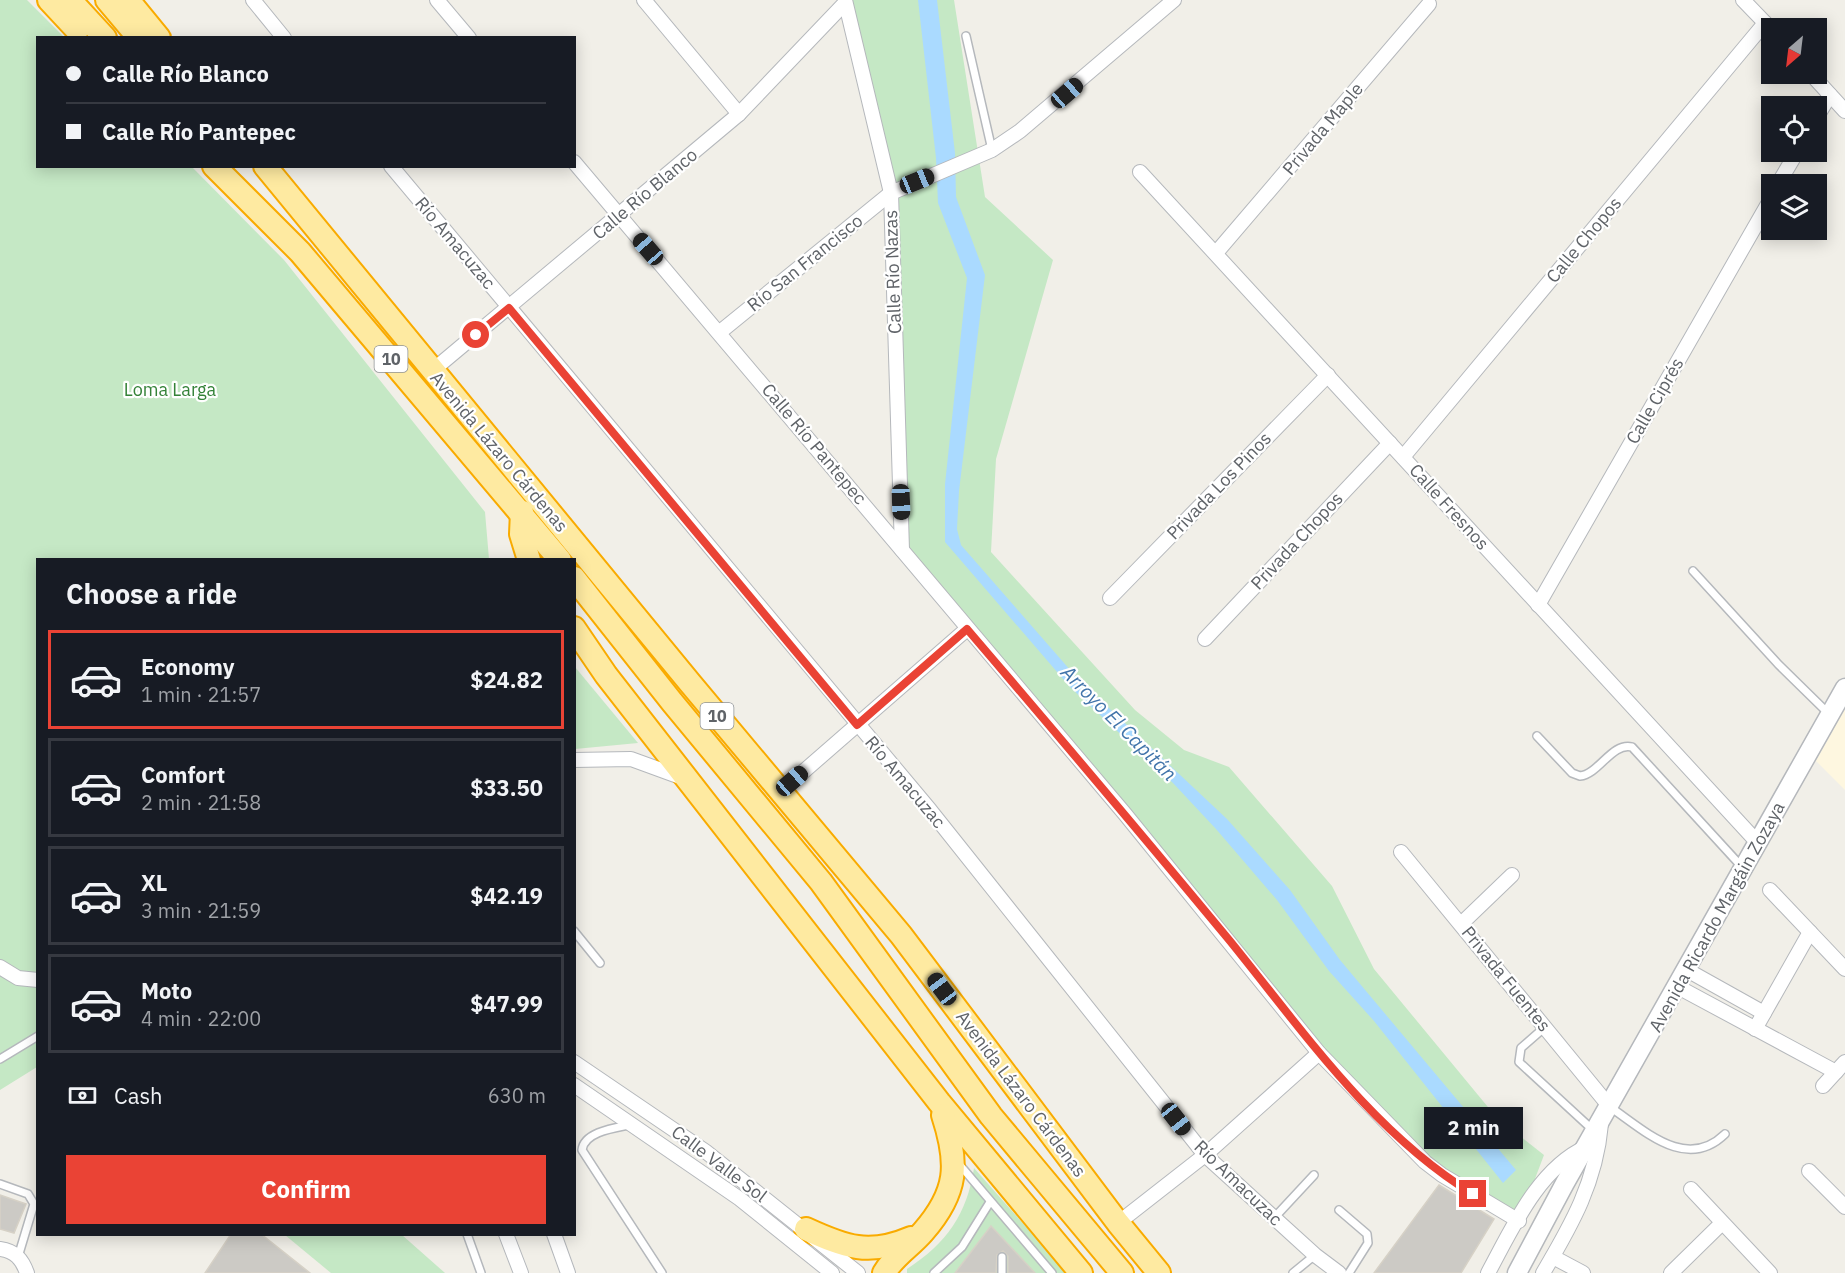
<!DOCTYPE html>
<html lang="en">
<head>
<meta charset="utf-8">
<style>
  body { margin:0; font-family:"IBM Plex Sans",sans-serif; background:#20242c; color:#f1f3f6; height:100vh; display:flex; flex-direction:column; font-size:22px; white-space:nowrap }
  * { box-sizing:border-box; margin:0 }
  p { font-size:20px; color:#9ea1a6 }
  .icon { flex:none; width:33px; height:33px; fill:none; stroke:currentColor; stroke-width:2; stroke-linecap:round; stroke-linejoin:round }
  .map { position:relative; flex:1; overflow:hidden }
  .drawer { position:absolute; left:36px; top:558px; width:540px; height:678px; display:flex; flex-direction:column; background:#171b24; border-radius:0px; box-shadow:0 3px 15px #0003 }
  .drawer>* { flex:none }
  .guide { position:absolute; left:36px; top:36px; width:540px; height:132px; border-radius:0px; box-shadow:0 3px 15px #0003; display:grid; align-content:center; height:132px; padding:0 30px; background:#171b24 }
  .needle { width:39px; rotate:208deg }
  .controls { position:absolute; left:1761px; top:18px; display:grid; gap:12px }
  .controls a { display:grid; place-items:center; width:66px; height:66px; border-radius:0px; background:#171b24; box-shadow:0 3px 15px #0003; font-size:30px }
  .end { position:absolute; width:27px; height:27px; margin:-14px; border:8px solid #ea4335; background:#fff; box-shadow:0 0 0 3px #fff }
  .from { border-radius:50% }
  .bubble { position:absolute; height:42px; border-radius:0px; background:#171b24; box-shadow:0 3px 15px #0003; font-size:20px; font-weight:700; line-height:42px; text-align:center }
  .car { position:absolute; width:18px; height:36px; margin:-18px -9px; border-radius:8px; box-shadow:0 0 4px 2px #0007; background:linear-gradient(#222 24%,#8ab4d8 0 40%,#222 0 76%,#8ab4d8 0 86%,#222 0) }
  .guide b { display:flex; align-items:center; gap:21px; height:57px; font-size:22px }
  .guide b+b { border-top:2px solid #363941 }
  .guide i { width:15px; height:15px; background:#f1f3f6 }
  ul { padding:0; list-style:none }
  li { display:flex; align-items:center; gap:18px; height:99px; margin:0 12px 9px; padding:0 18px; border:3px solid #363941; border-radius:0px }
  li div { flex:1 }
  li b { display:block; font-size:22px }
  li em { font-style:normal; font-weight:700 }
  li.active { border-color:#ea4335 }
  li>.icon { width:54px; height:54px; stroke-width:1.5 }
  h2 { padding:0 30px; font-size:27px; line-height:72px }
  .pay { display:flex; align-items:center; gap:15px; height:66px; padding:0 30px; font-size:22px }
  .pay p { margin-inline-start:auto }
  .cta { display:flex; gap:12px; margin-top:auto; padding:12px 30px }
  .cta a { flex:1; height:69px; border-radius:0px; background:#ea4335; color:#fff; font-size:24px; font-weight:700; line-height:69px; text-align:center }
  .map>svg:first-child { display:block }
  .commercial { fill:#fef7e0 }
  .green { fill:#c5e8c5 }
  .water { fill:#aadaff }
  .building { fill:#cccac5; stroke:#d6d1c6; stroke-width:1.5 }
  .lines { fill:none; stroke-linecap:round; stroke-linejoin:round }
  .service-casing { stroke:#b5b8bc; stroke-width:10 }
  .minor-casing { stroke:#b5b8bc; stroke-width:16 }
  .tertiary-casing { stroke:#b5b8bc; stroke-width:21 }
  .trunk-casing { stroke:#f9ab00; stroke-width:26 }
  .service { stroke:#fff; stroke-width:7 }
  .minor { stroke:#fff; stroke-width:14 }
  .tertiary { stroke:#fff; stroke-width:18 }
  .trunk { stroke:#feeaa1; stroke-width:22 }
  .route { stroke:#ea4335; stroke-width:8 }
  .labels { text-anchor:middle; stroke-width:4.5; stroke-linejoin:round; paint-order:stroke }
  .shield { fill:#fff; stroke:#8f9295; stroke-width:1.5 }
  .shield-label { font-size:16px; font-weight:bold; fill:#5f6368 }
  .street-label { font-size:18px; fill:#5f6368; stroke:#fff }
  .park-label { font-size:18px; fill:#348238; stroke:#fff }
  .water-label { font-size:20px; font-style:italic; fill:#4174aa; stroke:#fff }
</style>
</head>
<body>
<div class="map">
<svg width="1845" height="1273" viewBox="0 0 1845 1273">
  <rect width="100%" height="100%" fill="#f1efe8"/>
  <path class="commercial" d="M 1845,709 L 1845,790 L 1816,761 Z"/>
  <g class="green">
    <path d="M 0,0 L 27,0 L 64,37 L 38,38 L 38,166 L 192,167 L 284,260 L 485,512 L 489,559 L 38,560 L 37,1067 L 0,1090 Z"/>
    <path d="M 845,0 L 954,0 L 985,197 L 1053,260 L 996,459 L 991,552 L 1135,710 L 1184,750 L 1229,767 L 1332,886 L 1374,969 L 1497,1118 L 1544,1155 L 1519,1221 L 1442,1175 L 1319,1053 L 902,550 L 891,193 Z"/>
    <path d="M 574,667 L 575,667 L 638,743 L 575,749 Z"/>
    <path d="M 974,1168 L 1067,1273 L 907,1273 L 907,1269 C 947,1243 967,1214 974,1168 Z"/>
    <path d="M 285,1235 L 402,1235 L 445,1273 L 331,1273 Z"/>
  </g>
  <path class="water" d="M 918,0 L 937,0 L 955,153 L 956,197 L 985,275 L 959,491 L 957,529 L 961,545 L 1078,679 L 1227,819 L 1290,890 L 1340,960 L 1516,1170 L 1503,1183 L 1374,1021 L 1329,971 L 1277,900 L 1216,829 L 1173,783 L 1070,687 L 945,542 L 945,484 L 967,278 L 938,203 L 936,158 Z"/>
  <g class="building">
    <path d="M 1439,1185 L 1494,1219 L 1461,1273 L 1374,1273 Z"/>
    <path d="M 0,1195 L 26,1204 L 14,1233 L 0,1229 Z"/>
    <path d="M 991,1226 L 1035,1273 L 1008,1273 L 1008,1256 L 1003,1251 L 997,1255 L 996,1273 L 955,1273 Z"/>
    <path d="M 231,1234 L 261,1234 L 310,1273 L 205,1273 Z"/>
  </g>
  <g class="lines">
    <g class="service-casing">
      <g id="service">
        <path d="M 966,36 L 992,150"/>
        <path d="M 1693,571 L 1778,664 L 1828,713"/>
        <path d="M 1537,736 L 1572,773 L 1580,776 C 1599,774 1612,742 1632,747 L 1742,867"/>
        <path d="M 574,931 L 600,963"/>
        <path d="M 1545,1027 L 1521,1048 L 1519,1062 L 1594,1131"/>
        <path d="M 0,1059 L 38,1036"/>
        <path d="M 1610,1107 C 1644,1130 1686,1172 1725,1134"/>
        <path d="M 629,1125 C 614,1128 584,1132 582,1150 L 662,1273"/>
        <path d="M 959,1164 L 1052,1273"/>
        <path d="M 0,1184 L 28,1194 L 34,1204 L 18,1257"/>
        <path d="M 1339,1210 L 1367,1234 L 1368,1243 L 1349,1273"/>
        <path d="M 1274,1218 L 1314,1175"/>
        <path d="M 467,1234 L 481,1273"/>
        <path d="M 934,1273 L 962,1247 L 990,1202"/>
        <path d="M 1002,1273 L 1002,1257"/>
        <path d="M 1293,1273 L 1315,1255"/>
      </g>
    </g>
    <g class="minor-casing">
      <g id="minor">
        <path d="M 253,0 L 284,38"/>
        <path d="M 437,0 L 469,38"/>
        <path d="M 644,0 L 739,114"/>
        <path d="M 845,0 L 891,193 L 902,550"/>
        <path d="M 1743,0 L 1772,30"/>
        <path d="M 1811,74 L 1845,111"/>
        <path d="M 1816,118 L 1830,95"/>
        <path d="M 574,162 L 1125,814 L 1319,1053 L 1425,1162 L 1442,1175 L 1519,1221"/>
        <path d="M 391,166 L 930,810 L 1205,1155 L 1315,1255 L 1339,1273"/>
        <path d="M 1140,172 L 1758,843"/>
        <path d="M 1778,184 L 1797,152"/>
        <path d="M 1216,253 L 1429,4"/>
        <path d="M 720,332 L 891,193 L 992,150 L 1020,131 L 1174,0"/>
        <path d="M 432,371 L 739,114 L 845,3"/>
        <path d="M 1403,457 L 1765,23"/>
        <path d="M 1110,598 L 1328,375"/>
        <path d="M 1538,605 L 1772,197"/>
        <path d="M 1205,639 L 1390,443"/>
        <path d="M 574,760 L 631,759 L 683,778"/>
        <path d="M 780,792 L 967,629"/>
        <path d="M 1401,852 L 1610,1107"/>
        <path d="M 1770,890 L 1845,969"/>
        <path d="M 1461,924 L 1512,875"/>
        <path d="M 0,967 L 18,978 L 38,980"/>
        <path d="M 1687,970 L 1764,1013"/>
        <path d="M 1678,987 L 1836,1072"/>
        <path d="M 1755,1029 L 1810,932"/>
        <path d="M 574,1062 L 705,1151 L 858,1273"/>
        <path d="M 574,1085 L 740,1199 L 832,1273"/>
        <path d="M 1823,1086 L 1845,1062"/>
        <path d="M 1809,1171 L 1845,1207"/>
        <path d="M 1691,1189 L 1770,1273"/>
        <path d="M 1118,1223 L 1205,1155 L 1319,1053"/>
        <path d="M 506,1234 L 521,1273"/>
        <path d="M 554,1234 L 568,1273"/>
        <path d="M 0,1249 C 15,1251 22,1259 27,1273"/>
        <path d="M 1553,1257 L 1583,1273"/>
        <path d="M 1488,1273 C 1512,1229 1538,1169 1586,1147"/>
        <path d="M 1543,1273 C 1572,1224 1596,1182 1601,1124"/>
        <path d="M 1671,1273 L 1721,1224"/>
      </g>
    </g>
    <g class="tertiary-casing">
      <path id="tertiary" d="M 1517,1273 L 1565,1183 L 1845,688"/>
    </g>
    <g class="trunk-casing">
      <g id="trunk">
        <path d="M 49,0 L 77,30"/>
        <path d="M 70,0 L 105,38"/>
        <path d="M 107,0 L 139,38"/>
        <path d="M 128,0 L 159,38"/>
        <path d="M 214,166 L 300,252 L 560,560"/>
        <path d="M 265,166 L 690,683 L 901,935 L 1118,1223 L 1159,1273"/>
        <path d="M 522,512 L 521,534 L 529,560"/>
        <path d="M 574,578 L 672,702 L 821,882 L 991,1116 L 1122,1273"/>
        <path d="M 574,628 L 606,675 L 939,1102 L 1081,1273"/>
        <path d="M 806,1229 C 845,1247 869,1256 911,1238"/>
        <path d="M 884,1273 C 894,1256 910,1247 923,1232 C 958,1192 959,1164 943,1115"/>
      </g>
    </g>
    <use href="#service" class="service"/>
    <use href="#minor" class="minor"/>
    <use href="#tertiary" class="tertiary"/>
    <use href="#trunk" class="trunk"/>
  </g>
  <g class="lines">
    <path class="route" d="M 476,335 L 509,308 L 857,725 L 967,629 C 1056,733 1143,836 1230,941 C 1303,1031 1373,1133 1473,1194"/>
  </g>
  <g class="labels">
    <g class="shield">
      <rect x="374.5" y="346" width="33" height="26" rx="4.5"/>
      <rect x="700.5" y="703" width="33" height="26" rx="4.5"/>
    </g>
    <g class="shield-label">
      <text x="391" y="365">10</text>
      <text x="717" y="722">10</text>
    </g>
    <g class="street-label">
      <text transform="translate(1323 129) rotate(-50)" y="6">Privada Maple</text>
      <text transform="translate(645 194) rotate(-40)" y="6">Calle Río Blanco</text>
      <text transform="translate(1584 240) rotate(-50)" y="6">Calle Chopos</text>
      <text transform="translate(455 243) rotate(50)" y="6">Río Amacuzac</text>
      <text transform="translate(805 263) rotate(-39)" y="6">Río San Francisco</text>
      <text transform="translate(893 272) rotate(-92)" y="6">Calle Río Nazas</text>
      <text transform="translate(1655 401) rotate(-60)" y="6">Calle Ciprés</text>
      <text transform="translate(814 444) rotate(50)" y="6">Calle Río Pantepec</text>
      <text transform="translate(499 452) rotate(50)" y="6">Avenida Lázaro Cárdenas</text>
      <text transform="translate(1219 486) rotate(-46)" y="6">Privada Los Pinos</text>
      <text transform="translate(1449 507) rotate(48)" y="6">Calle Fresnos</text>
      <text transform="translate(1297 541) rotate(-47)" y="6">Privada Chopos</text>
      <text transform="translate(905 782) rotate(50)" y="6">Río Amacuzac</text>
      <text transform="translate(1717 917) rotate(-61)" y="6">Avenida Ricardo Margáin Zozaya</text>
      <text transform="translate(1506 979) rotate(51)" y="6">Privada Fuentes</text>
      <text transform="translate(1021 1094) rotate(53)" y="6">Avenida Lázaro Cárdenas</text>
      <text transform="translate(719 1164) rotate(37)" y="6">Calle Valle Sol</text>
      <text transform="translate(1238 1183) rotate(44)" y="6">Río Amacuzac</text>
    </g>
    <g class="park-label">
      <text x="170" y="396">Loma Larga</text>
    </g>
    <g class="water-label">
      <text transform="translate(1119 723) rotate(45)" y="7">Arroyo El Capitán</text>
    </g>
  </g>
</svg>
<div class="controls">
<a><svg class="needle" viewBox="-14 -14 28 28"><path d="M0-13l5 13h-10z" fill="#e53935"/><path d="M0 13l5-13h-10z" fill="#9ea1a6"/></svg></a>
<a><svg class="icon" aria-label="locate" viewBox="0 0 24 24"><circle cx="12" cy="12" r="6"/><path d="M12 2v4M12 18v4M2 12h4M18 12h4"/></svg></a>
<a><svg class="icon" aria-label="layers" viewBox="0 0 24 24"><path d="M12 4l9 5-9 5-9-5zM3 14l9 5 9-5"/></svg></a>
</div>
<i class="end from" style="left:476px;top:335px"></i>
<i class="end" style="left:1473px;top:1194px"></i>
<div class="bubble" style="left:1424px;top:1107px;width:99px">2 min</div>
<i class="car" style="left:1067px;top:93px;rotate:49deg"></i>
<i class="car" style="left:917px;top:181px;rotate:68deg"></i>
<i class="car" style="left:648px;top:249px;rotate:319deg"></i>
<i class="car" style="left:901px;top:502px;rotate:178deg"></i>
<i class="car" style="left:792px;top:781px;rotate:49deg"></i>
<i class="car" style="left:942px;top:989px;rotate:323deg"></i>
<i class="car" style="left:1176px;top:1119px;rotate:142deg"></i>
<div class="guide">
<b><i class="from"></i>Calle Río Blanco</b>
<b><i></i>Calle Río Pantepec</b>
</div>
<section class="drawer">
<h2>Choose a ride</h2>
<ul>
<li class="active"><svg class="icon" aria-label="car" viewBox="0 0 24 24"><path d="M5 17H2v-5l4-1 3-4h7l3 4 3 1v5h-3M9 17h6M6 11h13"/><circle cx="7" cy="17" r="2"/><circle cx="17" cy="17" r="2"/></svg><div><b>Economy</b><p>1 min · 21:57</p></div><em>$24.82</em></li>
<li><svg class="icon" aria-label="car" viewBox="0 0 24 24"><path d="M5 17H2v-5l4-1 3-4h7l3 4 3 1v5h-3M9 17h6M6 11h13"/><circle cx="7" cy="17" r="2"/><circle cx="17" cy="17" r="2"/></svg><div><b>Comfort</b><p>2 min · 21:58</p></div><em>$33.50</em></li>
<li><svg class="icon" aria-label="car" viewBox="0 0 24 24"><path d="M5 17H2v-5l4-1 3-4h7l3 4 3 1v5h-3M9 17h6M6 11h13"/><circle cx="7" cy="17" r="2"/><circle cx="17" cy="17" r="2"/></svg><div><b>XL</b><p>3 min · 21:59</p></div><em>$42.19</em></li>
<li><svg class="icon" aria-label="car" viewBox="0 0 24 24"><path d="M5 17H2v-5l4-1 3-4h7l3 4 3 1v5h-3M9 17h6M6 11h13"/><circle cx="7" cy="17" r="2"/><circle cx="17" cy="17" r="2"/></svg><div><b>Moto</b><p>4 min · 22:00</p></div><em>$47.99</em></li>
</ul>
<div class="pay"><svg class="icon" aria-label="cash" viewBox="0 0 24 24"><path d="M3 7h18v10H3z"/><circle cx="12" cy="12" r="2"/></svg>Cash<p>630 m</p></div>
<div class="cta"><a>Confirm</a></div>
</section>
</div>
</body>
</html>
